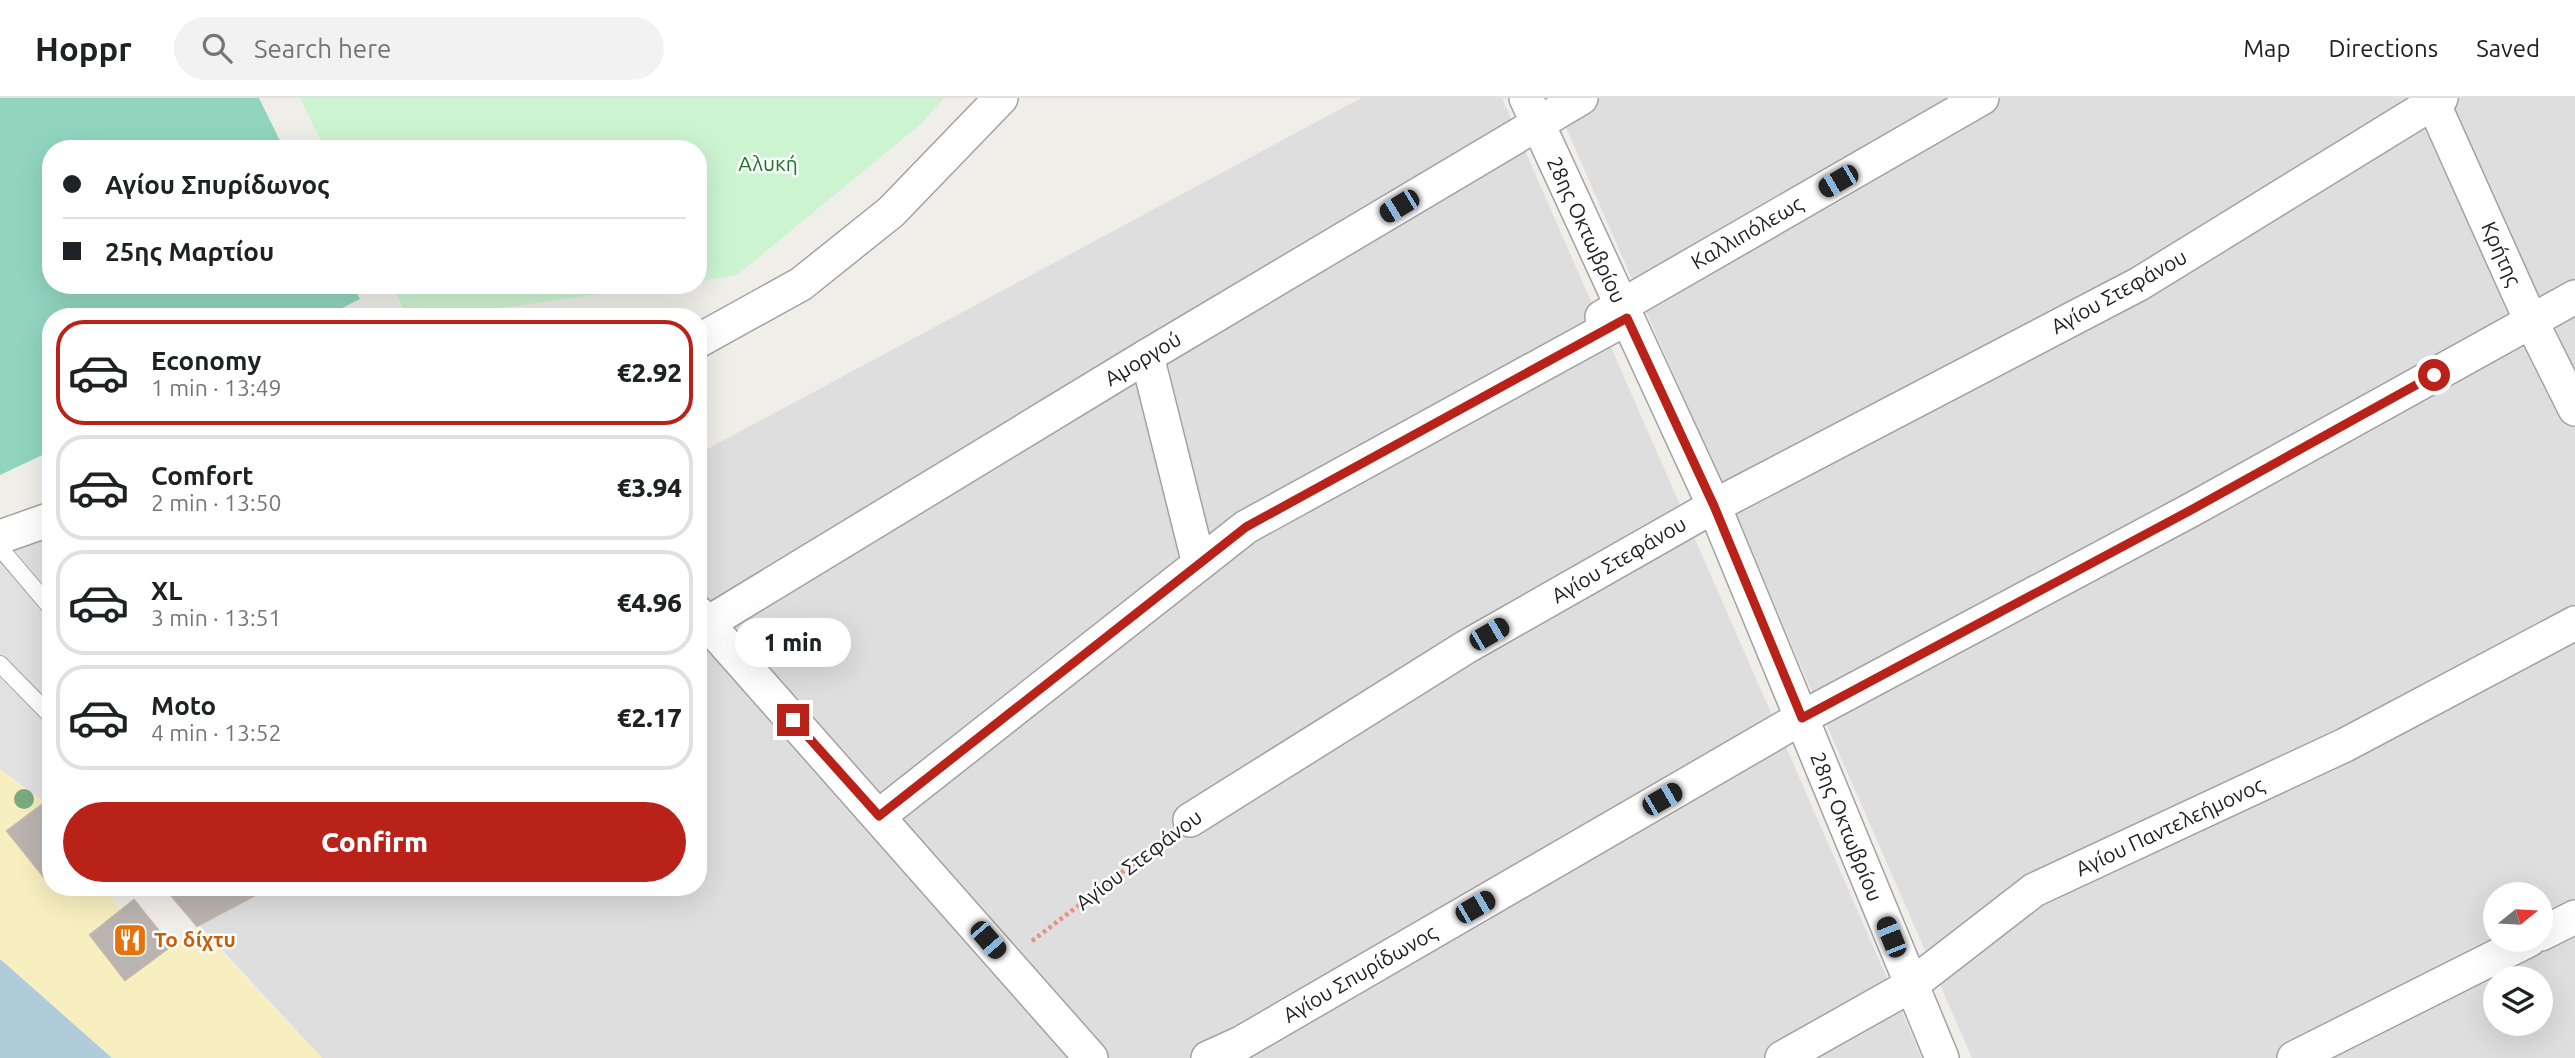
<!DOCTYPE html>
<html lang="en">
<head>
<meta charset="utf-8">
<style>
  body { margin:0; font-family:Ubuntu,sans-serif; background:#f2f2f2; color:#202124; height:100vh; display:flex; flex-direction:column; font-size:26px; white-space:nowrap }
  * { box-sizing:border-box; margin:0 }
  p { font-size:23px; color:#757577 }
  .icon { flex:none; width:38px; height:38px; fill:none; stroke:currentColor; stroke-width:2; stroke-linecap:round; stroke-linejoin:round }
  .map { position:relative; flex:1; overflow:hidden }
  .drawer { position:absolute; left:42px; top:210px; width:665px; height:588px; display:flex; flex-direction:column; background:#fff; border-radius:28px; box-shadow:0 7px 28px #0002 }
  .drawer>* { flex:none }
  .banner { position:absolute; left:42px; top:42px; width:665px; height:154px; border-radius:28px; box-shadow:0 7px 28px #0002; display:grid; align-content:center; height:154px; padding:0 21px; background:#fff }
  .needle { width:46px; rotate:72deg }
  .fabs { position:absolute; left:2483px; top:784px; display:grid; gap:14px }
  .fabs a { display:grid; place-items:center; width:70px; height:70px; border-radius:50%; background:#fff; box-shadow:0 7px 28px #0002; font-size:35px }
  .end { position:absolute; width:32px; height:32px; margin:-16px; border:9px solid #b92219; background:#fff; box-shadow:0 0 0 4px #fff }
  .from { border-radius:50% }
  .bubble { position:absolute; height:49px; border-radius:24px; background:#fff; box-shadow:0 7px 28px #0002; font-size:23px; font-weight:800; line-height:49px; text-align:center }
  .car { position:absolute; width:21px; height:42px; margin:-21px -10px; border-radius:9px; box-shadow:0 0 5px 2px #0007; background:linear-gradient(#222 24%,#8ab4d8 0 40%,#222 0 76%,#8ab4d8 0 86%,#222 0) }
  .banner b { display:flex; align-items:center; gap:24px; height:66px; font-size:26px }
  .banner b+b { border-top:2px solid #e0e0e0 }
  .banner i { width:18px; height:18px; background:#202124 }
  ul { padding:12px 0 0; list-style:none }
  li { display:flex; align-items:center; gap:21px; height:105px; margin:0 14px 10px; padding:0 7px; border:4px solid #e0e0e0; border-radius:28px }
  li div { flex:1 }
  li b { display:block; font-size:26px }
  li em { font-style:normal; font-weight:800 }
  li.active { border-color:#b92219 }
  li>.icon { width:63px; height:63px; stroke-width:1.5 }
  .action { display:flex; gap:14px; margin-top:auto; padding:14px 21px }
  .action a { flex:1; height:80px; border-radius:42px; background:#b92219; color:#fff; font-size:28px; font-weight:800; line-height:80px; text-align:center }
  header { display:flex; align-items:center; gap:42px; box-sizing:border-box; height:98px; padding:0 35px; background:#fff; border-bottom:2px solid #e0e0e0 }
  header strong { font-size:33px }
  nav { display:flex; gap:38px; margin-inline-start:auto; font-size:24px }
  .search { width:490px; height:63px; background:#f2f2f2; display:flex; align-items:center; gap:18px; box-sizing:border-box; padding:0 24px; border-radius:38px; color:#757577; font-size:26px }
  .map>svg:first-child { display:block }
  .residential { fill:#dfdede; fill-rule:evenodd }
  .sand { fill:#f7efc0 }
  .park { fill:#ccf4d1 }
  .pitch { fill:#91d5bf }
  .parking { fill:#e1e1e1 }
  .water { fill:#afccd8 }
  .building { fill:#b9b4af; stroke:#c0b6ad; stroke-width:2 }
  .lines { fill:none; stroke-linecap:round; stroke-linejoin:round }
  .lane-casing { stroke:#a2a2a2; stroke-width:18 }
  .street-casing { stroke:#a2a2a2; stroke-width:36 }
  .path { stroke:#ea9180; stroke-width:4.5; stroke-dasharray:3.5 3.5; stroke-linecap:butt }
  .lane { stroke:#fff; stroke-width:16 }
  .street { stroke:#fff; stroke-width:33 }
  .tree { fill:#7aab7e }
  .route { stroke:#b92219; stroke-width:9 }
  .labels { text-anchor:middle; stroke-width:5; stroke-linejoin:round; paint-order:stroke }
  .park-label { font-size:21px; fill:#1a7426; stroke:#fff }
  .street-label { font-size:21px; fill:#212121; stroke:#fff }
  .food-label { font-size:21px; font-weight:bold; fill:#c56008; stroke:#fff; text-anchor:start }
</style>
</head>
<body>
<header>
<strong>Hoppr</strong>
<div class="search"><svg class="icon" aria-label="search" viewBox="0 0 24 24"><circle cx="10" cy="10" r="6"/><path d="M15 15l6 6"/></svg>Search here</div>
<nav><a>Map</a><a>Directions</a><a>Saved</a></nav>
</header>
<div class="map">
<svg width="2575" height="960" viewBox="0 0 2575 960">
  <rect width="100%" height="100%" fill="#f0eee9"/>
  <g class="residential">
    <path d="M 1361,0 L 1502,0 L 1922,960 L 322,960 L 164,789 L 698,789 L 698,356 Z"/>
    <path d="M 1553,0 L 2575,0 L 2575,960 L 1972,960 ZM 2496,796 L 2541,796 L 2541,842 L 2496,842 ZM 2496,880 L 2541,880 L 2541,926 L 2496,926 Z"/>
  </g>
  <path class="sand" d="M 0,671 L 44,704 L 8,734 L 51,789 L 103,789 L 121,812 L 90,837 L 125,882 L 197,828 L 322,960 L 112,960 L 0,861 Z"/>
  <g class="park">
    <path d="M 300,0 L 944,0 L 922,25 L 737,177 L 698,183 L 698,51 L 325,51 Z"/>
    <path d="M 392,187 L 665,187 L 435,219 L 407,219 Z"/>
  </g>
  <path class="pitch" d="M 0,0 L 259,0 L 284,51 L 51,51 L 51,187 L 353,187 L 360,201 L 324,219 L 51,219 L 51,353 L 0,377 Z"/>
  <path class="parking" d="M 51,440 L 51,700 L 44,704 L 0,671 L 0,457 Z"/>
  <path class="water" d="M 0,861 L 112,960 L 0,960 Z"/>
  <g class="building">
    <path d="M 51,700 L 51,788 L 7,733 Z"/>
    <path d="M 164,789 L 271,789 L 197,828 Z"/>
    <path d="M 134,802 L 171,848 L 125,882 L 90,837 Z"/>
  </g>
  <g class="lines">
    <g class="lane-casing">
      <g id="lane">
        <path d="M 0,450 L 51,510"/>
        <path d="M 0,566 L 51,618"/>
      </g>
    </g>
    <g class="street-casing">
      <g id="street">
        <path d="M 1526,0 L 1714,408 L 1942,960"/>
        <path d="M 2431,0 L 2531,223 L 2575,311"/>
        <path d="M 1602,219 L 1982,0"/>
        <path d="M 698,243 L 801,186 L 891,114 L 1001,0"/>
        <path d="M 1147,258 L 1199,466"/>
        <path d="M 0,439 L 51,421"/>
        <path d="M 698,515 L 1091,960"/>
        <path d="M 708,525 L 1147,258 L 1581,0"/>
        <path d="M 879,718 L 1246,429 L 1627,220"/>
        <path d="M 1190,722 L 1466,549 L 1714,408 L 2139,186 L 2441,0"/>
        <path d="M 2541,836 L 2575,819"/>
        <path d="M 1208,960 L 1241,945 L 1803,619 L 2191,412 L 2575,199"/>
        <path d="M 1782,960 L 1910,888 L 2034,792 L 2345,647 L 2575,525"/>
        <path d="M 2294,960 L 2529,842"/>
      </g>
    </g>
    <path class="path" d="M 1032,843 L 1164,742"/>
    <use href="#lane" class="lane"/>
    <use href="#street" class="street"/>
  </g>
  <circle class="tree" cx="24" cy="701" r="10"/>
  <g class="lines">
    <path class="route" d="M 793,622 L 879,718 L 1246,429 L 1627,220 L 1714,408 L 1802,620 L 2191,412 L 2434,277"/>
  </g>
  <defs>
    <g id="restaurant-square" transform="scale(1.75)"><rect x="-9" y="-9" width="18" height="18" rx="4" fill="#e8710a" stroke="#fff"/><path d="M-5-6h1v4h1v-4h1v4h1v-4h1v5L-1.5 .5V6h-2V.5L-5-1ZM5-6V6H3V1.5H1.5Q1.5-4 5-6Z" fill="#fff"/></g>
  </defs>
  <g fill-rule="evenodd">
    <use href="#restaurant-square" x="130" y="842"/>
  </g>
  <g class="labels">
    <g class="park-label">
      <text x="768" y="73">Αλυκή</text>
    </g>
    <g class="street-label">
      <text transform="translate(1586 132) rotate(65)" y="7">28ης Οκτωβρίου</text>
      <text transform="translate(1747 135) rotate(-30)" y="7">Καλλιπόλεως</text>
      <text transform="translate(2501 156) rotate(66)" y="7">Κρήτης</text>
      <text transform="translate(2119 194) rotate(-29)" y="7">Αγίου Στεφάνου</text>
      <text transform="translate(1143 261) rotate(-31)" y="7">Αμοργού</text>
      <text transform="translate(1619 462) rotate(-30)" y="7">Αγίου Στεφάνου</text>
      <text transform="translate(1846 729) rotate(68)" y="7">28ης Οκτωβρίου</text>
      <text transform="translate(2170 729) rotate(-25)" y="7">Αγίου Παντελεήμονος</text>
      <text transform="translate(1139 762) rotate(-37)" y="7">Αγίου Στεφάνου</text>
      <text transform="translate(1360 876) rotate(-30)" y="7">Αγίου Σπυρίδωνος</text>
    </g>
    <g class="food-label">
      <text x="154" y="849">Το δίχτυ</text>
    </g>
  </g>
</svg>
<div class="fabs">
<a><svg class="needle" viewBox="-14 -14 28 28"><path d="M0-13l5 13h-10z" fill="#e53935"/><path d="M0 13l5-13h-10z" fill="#757577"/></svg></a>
<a><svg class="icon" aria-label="layers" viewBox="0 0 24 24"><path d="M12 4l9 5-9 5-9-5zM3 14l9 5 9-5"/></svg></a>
</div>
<i class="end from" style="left:2434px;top:277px"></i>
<i class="end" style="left:793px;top:622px"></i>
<div class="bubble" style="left:735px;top:520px;width:116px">1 min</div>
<i class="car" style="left:1838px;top:83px;rotate:240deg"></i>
<i class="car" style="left:1399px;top:108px;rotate:239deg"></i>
<i class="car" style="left:1489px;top:536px;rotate:60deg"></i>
<i class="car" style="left:1662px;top:701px;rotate:60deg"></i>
<i class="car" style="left:1475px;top:809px;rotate:60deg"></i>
<i class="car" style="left:1891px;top:839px;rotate:338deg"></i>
<i class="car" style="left:988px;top:842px;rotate:139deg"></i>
<div class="banner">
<b><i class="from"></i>Αγίου Σπυρίδωνος</b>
<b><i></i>25ης Μαρτίου</b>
</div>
<section class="drawer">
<ul>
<li class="active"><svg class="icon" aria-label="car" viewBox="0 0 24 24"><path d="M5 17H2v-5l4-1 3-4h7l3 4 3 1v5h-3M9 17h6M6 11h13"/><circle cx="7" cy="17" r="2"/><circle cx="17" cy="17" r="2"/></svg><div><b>Economy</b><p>1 min · 13:49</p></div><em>€2.92</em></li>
<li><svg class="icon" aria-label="car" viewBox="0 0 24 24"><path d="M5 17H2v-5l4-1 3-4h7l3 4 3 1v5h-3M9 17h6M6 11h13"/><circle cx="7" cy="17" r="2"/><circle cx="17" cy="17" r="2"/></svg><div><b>Comfort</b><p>2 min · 13:50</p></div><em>€3.94</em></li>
<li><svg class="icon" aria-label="car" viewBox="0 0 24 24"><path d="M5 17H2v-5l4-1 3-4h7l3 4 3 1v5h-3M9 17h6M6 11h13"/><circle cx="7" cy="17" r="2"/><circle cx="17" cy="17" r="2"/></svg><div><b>XL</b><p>3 min · 13:51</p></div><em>€4.96</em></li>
<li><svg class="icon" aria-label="car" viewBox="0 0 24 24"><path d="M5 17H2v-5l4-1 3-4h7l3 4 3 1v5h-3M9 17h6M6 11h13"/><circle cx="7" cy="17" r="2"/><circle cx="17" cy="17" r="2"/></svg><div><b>Moto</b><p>4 min · 13:52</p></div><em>€2.17</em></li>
</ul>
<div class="action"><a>Confirm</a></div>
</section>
</div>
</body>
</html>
